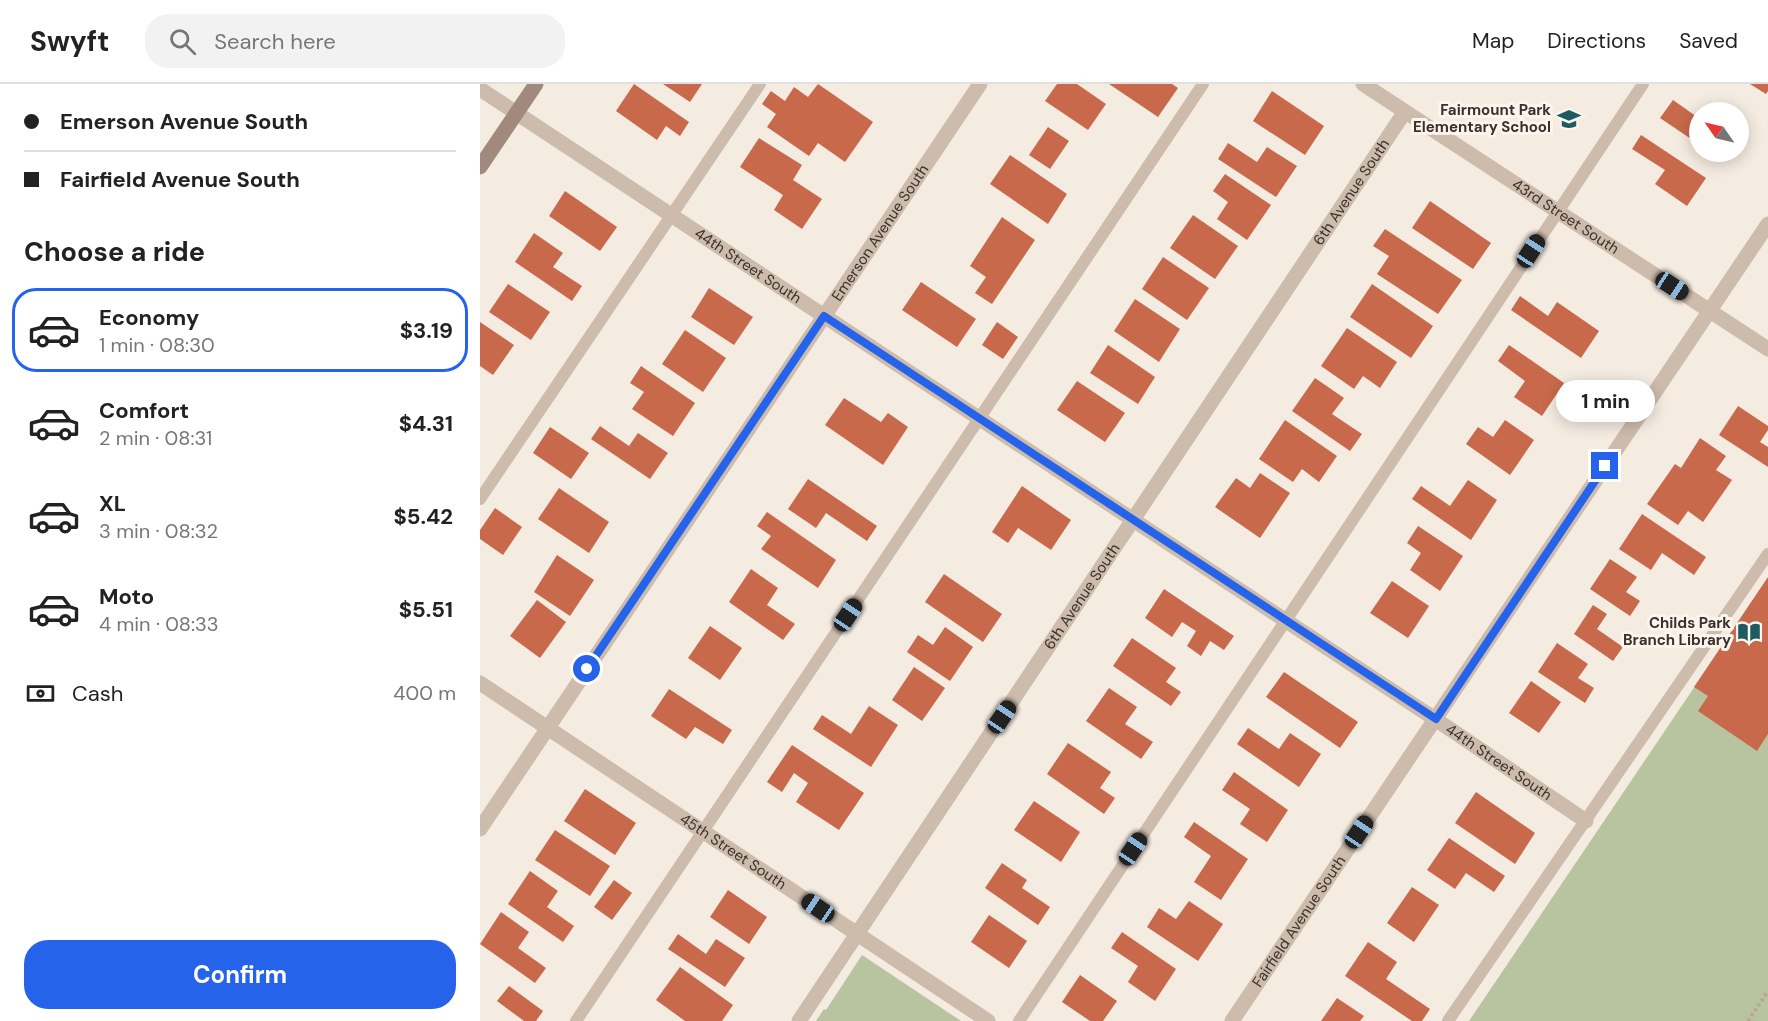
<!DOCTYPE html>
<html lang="en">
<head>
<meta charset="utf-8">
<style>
  body { margin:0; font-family:"DM Sans",sans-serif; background:#f2f2f2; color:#222; height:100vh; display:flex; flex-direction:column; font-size:22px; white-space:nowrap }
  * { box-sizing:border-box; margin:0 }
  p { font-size:20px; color:#767676 }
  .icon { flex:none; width:33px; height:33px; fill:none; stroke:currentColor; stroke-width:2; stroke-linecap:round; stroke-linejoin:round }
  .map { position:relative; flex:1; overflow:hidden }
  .sheet { display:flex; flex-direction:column; background:#fff; width:480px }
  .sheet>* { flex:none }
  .guide { display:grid; align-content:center; height:132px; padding:0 24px; background:#fff }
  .needle { width:39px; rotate:304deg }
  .controls { position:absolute; left:1209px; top:18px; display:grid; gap:12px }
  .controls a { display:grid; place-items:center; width:60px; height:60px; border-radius:50%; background:#fff; box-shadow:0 3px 15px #0003; font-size:30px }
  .end { position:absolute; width:27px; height:27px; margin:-14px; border:8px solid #2563eb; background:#fff; box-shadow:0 0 0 3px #fff }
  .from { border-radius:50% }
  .bubble { position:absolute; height:42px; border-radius:21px; background:#fff; box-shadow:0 3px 15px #0003; font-size:20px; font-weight:700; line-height:42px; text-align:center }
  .car { position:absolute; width:18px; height:36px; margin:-18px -9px; border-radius:8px; box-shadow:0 0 4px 2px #0007; background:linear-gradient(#222 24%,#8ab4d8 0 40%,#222 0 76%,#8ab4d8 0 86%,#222 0) }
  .guide b { display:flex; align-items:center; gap:21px; height:57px; font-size:22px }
  .guide b+b { border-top:2px solid #e0e0e0 }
  .guide i { width:15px; height:15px; background:#222 }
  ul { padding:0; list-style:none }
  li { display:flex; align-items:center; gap:18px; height:84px; margin:0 12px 9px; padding:0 12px; border:3px solid transparent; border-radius:24px }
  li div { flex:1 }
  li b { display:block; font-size:22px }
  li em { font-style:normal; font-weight:700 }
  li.on { border-color:#2563eb }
  li>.icon { width:54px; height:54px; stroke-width:1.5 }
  h2 { padding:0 24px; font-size:27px; line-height:72px }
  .pay { display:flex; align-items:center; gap:15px; height:66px; padding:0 24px; font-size:22px }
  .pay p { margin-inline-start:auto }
  .action { display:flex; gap:12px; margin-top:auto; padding:12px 24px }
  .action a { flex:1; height:69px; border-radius:24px; background:#2563eb; color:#fff; font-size:24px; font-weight:700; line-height:69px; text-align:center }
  header { display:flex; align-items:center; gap:36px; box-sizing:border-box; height:84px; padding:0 30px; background:#fff; border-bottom:2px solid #e0e0e0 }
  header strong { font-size:28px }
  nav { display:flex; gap:33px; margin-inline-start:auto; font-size:21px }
  .search { width:420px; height:54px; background:#f2f2f2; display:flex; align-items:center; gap:15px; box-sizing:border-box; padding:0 21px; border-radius:24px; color:#767676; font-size:22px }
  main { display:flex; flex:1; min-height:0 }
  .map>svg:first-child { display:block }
  .green { fill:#b8c4a0 }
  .building { fill:#c8694b }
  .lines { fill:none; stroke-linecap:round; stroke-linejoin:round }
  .path { stroke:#b9a596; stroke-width:4; stroke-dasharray:3 3; stroke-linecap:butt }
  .lane { stroke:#cdbbac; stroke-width:12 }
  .street { stroke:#cdbbac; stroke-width:15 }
  .secondary { stroke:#a18a7d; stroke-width:15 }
  .route { stroke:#2563eb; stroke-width:8 }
  .labels { text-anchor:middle; stroke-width:6; stroke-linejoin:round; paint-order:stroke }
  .poi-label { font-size:15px; font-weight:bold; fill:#3b302b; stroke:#fbf5ee; text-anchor:end }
  .street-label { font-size:15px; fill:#3b302b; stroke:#fbf5ee }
</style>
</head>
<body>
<header>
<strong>Swyft</strong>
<div class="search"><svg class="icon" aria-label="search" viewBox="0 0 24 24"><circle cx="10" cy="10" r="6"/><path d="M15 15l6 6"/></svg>Search here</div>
<nav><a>Map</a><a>Directions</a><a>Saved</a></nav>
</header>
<main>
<section class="sheet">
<div class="guide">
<b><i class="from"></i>Emerson Avenue South</b>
<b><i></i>Fairfield Avenue South</b>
</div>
<h2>Choose a ride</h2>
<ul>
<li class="on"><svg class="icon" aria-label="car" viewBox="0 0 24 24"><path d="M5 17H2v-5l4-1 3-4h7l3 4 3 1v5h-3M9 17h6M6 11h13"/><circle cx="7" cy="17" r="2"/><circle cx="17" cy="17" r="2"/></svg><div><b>Economy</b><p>1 min · 08:30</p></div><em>$3.19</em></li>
<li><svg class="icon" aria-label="car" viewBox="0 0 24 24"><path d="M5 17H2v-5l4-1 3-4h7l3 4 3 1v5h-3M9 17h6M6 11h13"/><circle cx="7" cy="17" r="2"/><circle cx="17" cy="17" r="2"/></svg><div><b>Comfort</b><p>2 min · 08:31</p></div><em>$4.31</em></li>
<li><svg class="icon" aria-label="car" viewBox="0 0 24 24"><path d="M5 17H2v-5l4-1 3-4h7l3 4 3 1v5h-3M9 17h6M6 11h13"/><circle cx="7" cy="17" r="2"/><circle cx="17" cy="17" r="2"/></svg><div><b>XL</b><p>3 min · 08:32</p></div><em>$5.42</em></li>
<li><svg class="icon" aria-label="car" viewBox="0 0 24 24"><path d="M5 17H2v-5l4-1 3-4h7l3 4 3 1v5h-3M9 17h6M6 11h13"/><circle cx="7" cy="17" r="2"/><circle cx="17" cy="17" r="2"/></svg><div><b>Moto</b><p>4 min · 08:33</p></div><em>$5.51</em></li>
</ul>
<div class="pay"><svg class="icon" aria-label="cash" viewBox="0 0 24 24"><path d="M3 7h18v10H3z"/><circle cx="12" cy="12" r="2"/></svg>Cash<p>400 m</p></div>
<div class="action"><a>Confirm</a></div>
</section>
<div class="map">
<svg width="1288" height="937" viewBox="0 0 1288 937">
  <rect width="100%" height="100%" fill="#f4ebe1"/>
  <g class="green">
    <path d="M 1288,494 L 1288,937 L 989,937 Z"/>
    <path d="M 382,871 L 481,937 L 336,937 L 344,925 L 346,926 Z"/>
  </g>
  <g class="building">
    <path d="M 154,0 L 209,38 L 200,52 L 186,42 L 177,56 L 136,27 Z"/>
    <path d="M 183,0 L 222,0 L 210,18 Z"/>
    <path d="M 338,0 L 393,38 L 365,78 L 338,59 L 329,72 L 287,43 L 296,30 L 282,20 L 291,7 L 305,17 L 314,3 L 328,13 Z"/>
    <path d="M 577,0 L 597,0 L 626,20 L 608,46 L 565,17 Z"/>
    <path d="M 629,0 L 692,0 L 698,4 L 678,33 Z"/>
    <path d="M 1270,0 L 1288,0 L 1288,7 L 1286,10 Z"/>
    <path d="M 792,7 L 844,42 L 825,71 L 773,37 Z"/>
    <path d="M 1193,16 L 1220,35 L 1220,61 L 1180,34 Z"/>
    <path d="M 568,43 L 589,57 L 570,85 L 549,71 Z"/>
    <path d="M 1161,51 L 1226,94 L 1207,122 L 1175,100 L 1185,86 L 1152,65 Z"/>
    <path d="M 279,54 L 322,81 L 313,96 L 342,115 L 322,145 L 294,126 L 303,111 L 260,83 Z"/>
    <path d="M 748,59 L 777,78 L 787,63 L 817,82 L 796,113 L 738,75 Z"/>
    <path d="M 530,71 L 587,110 L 568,140 L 510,100 Z"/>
    <path d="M 745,90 L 791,121 L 767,156 L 737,135 L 748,118 L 733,107 Z"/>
    <path d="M 85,107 L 137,143 L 120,167 L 69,132 Z"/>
    <path d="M 950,117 L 1011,159 L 993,185 L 932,144 Z"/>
    <path d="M 713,131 L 758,162 L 735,195 L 690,164 Z"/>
    <path d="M 522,133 L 555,156 L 512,220 L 495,209 L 506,193 L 490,182 Z"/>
    <path d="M 905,145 L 982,196 L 958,230 L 897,190 L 909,172 L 893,162 Z"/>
    <path d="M 54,149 L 83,169 L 73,183 L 102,202 L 92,217 L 35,178 Z"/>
    <path d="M 683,173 L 729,204 L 707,236 L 662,205 Z"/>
    <path d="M 441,198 L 496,235 L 477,263 L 422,226 Z"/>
    <path d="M 28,200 L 70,228 L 51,256 L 9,228 Z"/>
    <path d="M 892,200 L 953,242 L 931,274 L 870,233 Z"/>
    <path d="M 229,204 L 273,233 L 254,261 L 211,233 Z"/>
    <path d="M 1040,212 L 1068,232 L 1077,218 L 1119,247 L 1101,274 L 1031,226 Z"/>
    <path d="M 655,215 L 700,245 L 679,278 L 634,247 Z"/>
    <path d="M 0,238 L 34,261 L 13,291 L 0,282 Z"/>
    <path d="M 517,238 L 538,253 L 523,275 L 502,261 Z"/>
    <path d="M 867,244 L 917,278 L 900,304 L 883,292 L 874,305 L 841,282 Z"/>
    <path d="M 205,246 L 246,274 L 223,308 L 182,280 Z"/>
    <path d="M 628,261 L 675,293 L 658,320 L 610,289 Z"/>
    <path d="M 1029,261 L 1084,299 L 1062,332 L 1034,313 L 1045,297 L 1018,277 Z"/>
    <path d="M 161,282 L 215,319 L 193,352 L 152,325 L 164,308 L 150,299 Z"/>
    <path d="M 835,294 L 864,314 L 852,330 L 882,350 L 870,367 L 812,327 Z"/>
    <path d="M 597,297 L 645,329 L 625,358 L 577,326 Z"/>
    <path d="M 364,314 L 401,338 L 408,329 L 428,343 L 403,381 L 345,341 Z"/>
    <path d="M 1258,322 L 1288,342 L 1288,346 L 1280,358 L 1288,363 L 1288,383 L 1239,351 Z"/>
    <path d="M 805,336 L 857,372 L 839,398 L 822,385 L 813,398 L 779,375 Z"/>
    <path d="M 1025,336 L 1054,356 L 1030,391 L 986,360 L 998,343 L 1013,353 Z"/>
    <path d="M 120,342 L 149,362 L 158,349 L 188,369 L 170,395 L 111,355 Z"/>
    <path d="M 70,343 L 109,369 L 91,395 L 53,369 Z"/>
    <path d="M 1220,354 L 1246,372 L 1236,386 L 1252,396 L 1223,438 L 1208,427 L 1198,441 L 1167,420 L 1195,380 L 1201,384 Z"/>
    <path d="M 780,389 L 810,409 L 780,454 L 735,423 L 756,394 L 770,404 Z"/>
    <path d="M 328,395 L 397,442 L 387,457 L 346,429 L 336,444 L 308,425 Z"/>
    <path d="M 988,396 L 1017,416 L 991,456 L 932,415 L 941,402 L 970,422 Z"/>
    <path d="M 542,402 L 591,436 L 571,466 L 538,444 L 528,459 L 512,448 Z"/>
    <path d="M 79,404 L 129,438 L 109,469 L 58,435 Z"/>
    <path d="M 15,424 L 42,443 L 23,471 L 0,455 L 0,446 Z"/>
    <path d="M 287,428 L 356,476 L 338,504 L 281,465 L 291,452 L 277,442 Z"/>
    <path d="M 1162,430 L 1226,473 L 1214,491 L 1182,469 L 1171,486 L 1139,465 Z"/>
    <path d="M 938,442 L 983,472 L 960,507 L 930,486 L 941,469 L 927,459 Z"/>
    <path d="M 77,471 L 114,496 L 90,532 L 54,508 Z"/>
    <path d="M 1130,475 L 1157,493 L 1146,508 L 1160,517 L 1150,532 L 1110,505 Z"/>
    <path d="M 271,485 L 298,504 L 287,521 L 315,540 L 303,556 L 249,518 Z"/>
    <path d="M 464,490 L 522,530 L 503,558 L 445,518 Z"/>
    <path d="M 1288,493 L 1288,650 L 1277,667 L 1218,627 L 1228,612 L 1214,603 Z"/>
    <path d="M 912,497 L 949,522 L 928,554 L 890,529 Z"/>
    <path d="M 684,505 L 754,552 L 744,566 L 730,557 L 721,572 L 707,562 L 716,547 L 702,538 L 692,553 L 665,534 Z"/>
    <path d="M 57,516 L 86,538 L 60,574 L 30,552 Z"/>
    <path d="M 1113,521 L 1127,530 L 1117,545 L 1143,563 L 1133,577 L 1094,550 Z"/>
    <path d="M 230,542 L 262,564 L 240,596 L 208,574 Z"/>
    <path d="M 465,543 L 493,563 L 470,597 L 427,568 L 438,551 L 453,561 Z"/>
    <path d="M 652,554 L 696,584 L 686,598 L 701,608 L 691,622 L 633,582 Z"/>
    <path d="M 1077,559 L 1108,580 L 1098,594 L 1114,604 L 1105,619 L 1058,588 Z"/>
    <path d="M 434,583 L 465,604 L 442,637 L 412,616 Z"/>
    <path d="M 804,588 L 878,638 L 860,664 L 786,613 Z"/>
    <path d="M 1051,597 L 1081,618 L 1059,649 L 1029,629 Z"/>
    <path d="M 629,604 L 657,623 L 645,640 L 673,658 L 661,675 L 606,637 Z"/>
    <path d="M 189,605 L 252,646 L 243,660 L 215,643 L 206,655 L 171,632 Z"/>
    <path d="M 389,622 L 418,641 L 391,683 L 333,645 L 342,631 L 371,650 Z"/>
    <path d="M 768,644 L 799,665 L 810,649 L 841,670 L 819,703 L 757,660 Z"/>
    <path d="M 588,659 L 631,688 L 620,704 L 635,714 L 624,730 L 567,690 Z"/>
    <path d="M 312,661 L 384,709 L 359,746 L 316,718 L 328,699 L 314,689 L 302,708 L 287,698 Z"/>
    <path d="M 754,688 L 808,726 L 787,758 L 760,740 L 770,725 L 742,706 Z"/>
    <path d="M 105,705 L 156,739 L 135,771 L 84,737 Z"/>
    <path d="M 996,708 L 1055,749 L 1035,780 L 975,739 Z"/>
    <path d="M 554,717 L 600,748 L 581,778 L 534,746 Z"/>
    <path d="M 714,738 L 768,775 L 741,816 L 714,798 L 731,772 L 704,753 Z"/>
    <path d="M 75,746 L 130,782 L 110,812 L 55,776 Z"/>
    <path d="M 969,754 L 1025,792 L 1014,808 L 986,789 L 975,805 L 947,786 Z"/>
    <path d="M 522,779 L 547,796 L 542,804 L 570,823 L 558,841 L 505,804 Z"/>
    <path d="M 50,787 L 78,807 L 67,823 L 94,842 L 83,858 L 28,820 Z"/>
    <path d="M 134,796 L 152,809 L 132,836 L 114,823 Z"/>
    <path d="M 932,803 L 959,821 L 934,858 L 907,839 Z"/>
    <path d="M 248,806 L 287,833 L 269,860 L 230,833 Z"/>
    <path d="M 709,817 L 743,840 L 718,877 L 667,843 L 679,824 L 696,835 Z"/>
    <path d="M 21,828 L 49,848 L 38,864 L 66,884 L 55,899 L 0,860 Z"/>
    <path d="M 509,831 L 547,857 L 529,884 L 491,858 Z"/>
    <path d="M 642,848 L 696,885 L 675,917 L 648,898 L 658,882 L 631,864 Z"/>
    <path d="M 198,850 L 226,870 L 236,855 L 265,874 L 245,903 L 188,865 Z"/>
    <path d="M 888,858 L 917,878 L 906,895 L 950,925 L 942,937 L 932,937 L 865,892 Z"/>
    <path d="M 200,883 L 253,921 L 242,937 L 205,937 L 176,916 Z"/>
    <path d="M 600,891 L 637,917 L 623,937 L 610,937 L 582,918 Z"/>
    <path d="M 29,902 L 63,927 L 56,937 L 44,937 L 17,917 Z"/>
    <path d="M 857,914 L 884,932 L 880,937 L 841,937 Z"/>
  </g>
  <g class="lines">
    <path class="path" d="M 1268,937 L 1288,907"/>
    <g class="lane">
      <path d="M 0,415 L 280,0"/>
      <path d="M 96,937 L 723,0"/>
      <path d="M 539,937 L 1163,0"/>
      <path d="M 968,937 L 1288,470"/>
    </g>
    <g class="street">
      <path id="s1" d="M 883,0 L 1288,265"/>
      <path id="s2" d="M 0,5 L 955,635 L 1106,737"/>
      <path id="s3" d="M 0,599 L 508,937"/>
      <path id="s4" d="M 0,745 L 500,0"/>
      <path id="s5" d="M 319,937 L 924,29"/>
      <path id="s6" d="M 752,937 L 1288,140"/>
    </g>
    <path class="secondary" d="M 0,83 L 56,0"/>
  </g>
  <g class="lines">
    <path class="route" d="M 107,585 L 344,232 L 956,635 L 1125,382"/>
  </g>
  <defs>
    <g id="school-bare" transform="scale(1.8)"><path d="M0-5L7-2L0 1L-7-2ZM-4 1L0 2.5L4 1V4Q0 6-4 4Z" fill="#1f5a5e" stroke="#fbf5ee" stroke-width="2.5" paint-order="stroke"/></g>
    <g id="library-bare" transform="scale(1.8)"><path d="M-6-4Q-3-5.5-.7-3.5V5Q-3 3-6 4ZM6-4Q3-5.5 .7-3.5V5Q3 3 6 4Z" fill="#1f5a5e" stroke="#fbf5ee" stroke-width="2.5" paint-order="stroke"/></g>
  </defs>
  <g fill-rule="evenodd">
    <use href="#school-bare" x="1089" y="35"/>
    <use href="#library-bare" x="1269" y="548"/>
  </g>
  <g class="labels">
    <g class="poi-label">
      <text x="1071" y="31">Fairmount Park<tspan x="1071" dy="17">Elementary School</tspan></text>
      <text x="1251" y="544">Childs Park<tspan x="1251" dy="17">Branch Library</tspan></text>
    </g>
    <g class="street-label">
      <text dy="5" stroke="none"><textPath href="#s5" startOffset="996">6th Avenue South</textPath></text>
      <text dy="5" stroke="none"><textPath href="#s1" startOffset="242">43rd Street South</textPath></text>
      <text dy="5" stroke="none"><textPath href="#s4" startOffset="718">Emerson Avenue South</textPath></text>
      <text dy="5" stroke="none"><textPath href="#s2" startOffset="321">44th Street South</textPath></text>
      <text dy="5" stroke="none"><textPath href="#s5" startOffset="510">6th Avenue South</textPath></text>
      <text dy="5" stroke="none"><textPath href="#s2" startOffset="1221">44th Street South</textPath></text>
      <text dy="5" stroke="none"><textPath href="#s3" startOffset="304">45th Street South</textPath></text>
      <text dy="5" stroke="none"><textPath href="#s6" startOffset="120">Fairfield Avenue South</textPath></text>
    </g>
  </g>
</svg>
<div class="controls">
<a><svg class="needle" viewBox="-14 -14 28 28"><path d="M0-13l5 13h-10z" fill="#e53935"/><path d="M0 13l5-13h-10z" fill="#767676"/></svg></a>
</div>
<i class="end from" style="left:107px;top:585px"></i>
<i class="end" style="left:1125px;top:382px"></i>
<div class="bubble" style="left:1076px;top:296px;width:99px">1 min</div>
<i class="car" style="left:1051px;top:167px;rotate:33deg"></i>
<i class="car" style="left:1192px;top:202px;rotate:123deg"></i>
<i class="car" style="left:368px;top:531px;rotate:34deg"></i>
<i class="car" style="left:522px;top:633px;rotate:34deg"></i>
<i class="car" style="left:879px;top:748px;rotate:34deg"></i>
<i class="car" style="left:653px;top:765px;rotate:34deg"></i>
<i class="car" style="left:338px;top:824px;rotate:304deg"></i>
</div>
</main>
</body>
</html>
